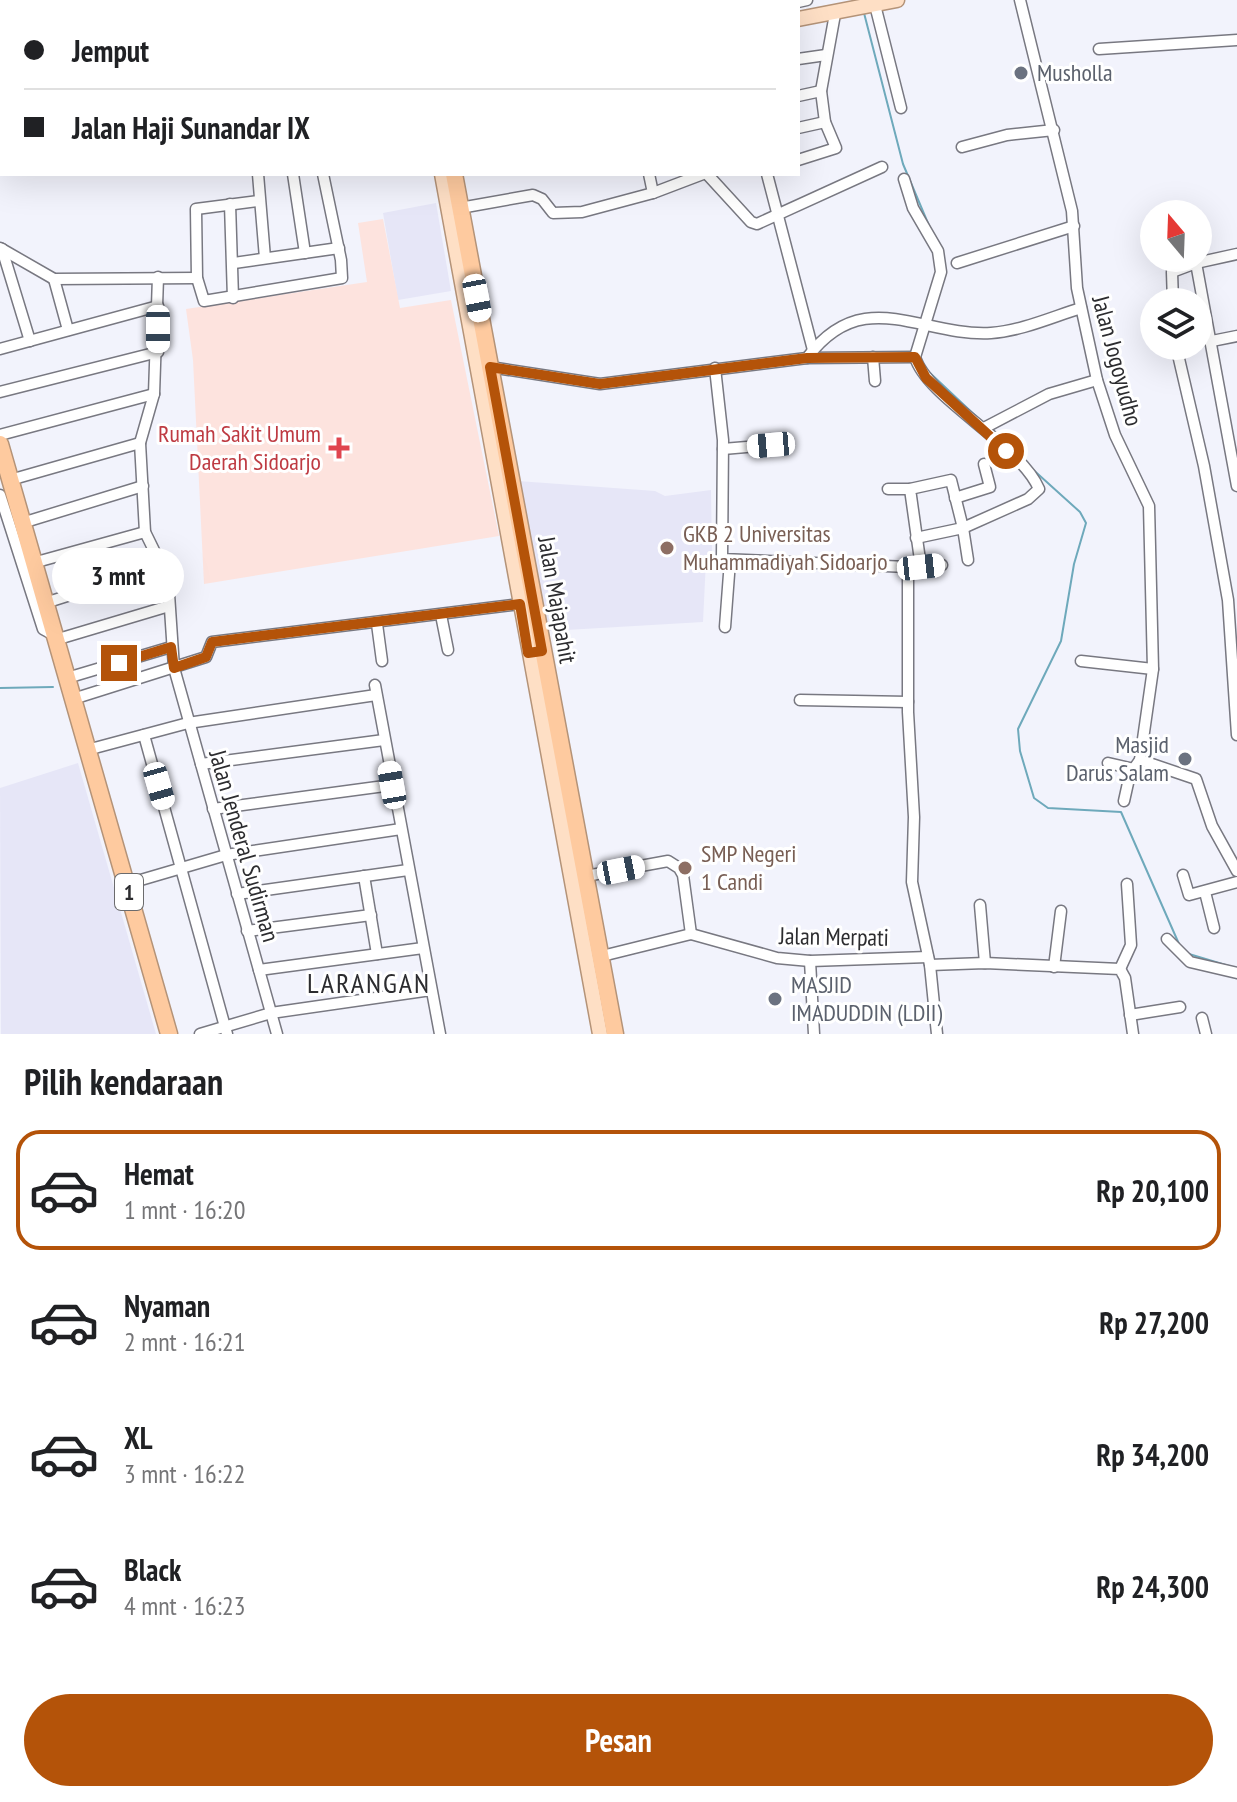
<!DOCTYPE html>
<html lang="id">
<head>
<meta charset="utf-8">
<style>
  body { margin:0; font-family:"PT Sans Narrow",sans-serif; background:#f6f6f6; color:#202124; height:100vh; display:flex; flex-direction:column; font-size:30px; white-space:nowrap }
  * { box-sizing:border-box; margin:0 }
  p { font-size:26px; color:#757577 }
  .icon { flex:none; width:44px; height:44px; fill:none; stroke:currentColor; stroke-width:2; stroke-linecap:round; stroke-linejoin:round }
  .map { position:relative; height:1034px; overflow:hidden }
  .details { display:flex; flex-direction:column; background:#fff; flex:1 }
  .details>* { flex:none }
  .top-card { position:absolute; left:0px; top:0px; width:800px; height:176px; box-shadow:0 8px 32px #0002; display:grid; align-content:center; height:176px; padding:0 24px; background:#fff }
  .needle { width:52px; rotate:341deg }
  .buttons { position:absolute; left:1140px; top:200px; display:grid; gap:16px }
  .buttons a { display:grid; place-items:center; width:72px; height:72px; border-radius:50%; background:#fff; box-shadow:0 8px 32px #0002; font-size:40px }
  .end { position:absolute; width:36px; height:36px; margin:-18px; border:10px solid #b45309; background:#fff; box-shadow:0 0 0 4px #fff }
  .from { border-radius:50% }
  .bubble { position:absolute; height:56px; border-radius:28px; background:#fff; box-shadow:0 8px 32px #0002; font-size:26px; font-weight:700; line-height:56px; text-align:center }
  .car { position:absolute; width:24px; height:48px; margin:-24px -12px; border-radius:10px; box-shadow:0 0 6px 2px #0007; background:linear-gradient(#fff 24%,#345 0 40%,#fff 0 76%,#345 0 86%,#fff 0) }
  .top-card b { display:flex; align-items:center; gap:28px; height:76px; font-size:30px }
  .top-card b+b { border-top:2px solid #e0e0e0 }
  .top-card i { width:20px; height:20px; background:#202124 }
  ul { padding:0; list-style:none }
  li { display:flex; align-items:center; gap:24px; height:120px; margin:0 16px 12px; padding:0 8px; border:4px solid transparent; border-radius:24px }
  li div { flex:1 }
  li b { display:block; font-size:30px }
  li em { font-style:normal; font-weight:700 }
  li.on { border-color:#b45309 }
  li>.icon { width:72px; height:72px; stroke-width:1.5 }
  h2 { padding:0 24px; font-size:36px; line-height:96px }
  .primary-button { display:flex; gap:16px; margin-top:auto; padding:16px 24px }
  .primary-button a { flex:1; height:92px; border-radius:48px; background:#b45309; color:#fff; font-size:32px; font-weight:700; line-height:92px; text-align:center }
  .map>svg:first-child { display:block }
  .built { fill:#e6e6f7 }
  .medical { fill:#fde3de }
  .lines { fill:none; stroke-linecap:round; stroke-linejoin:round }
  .stream { stroke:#6ea9bb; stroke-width:2 }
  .minor-casing { stroke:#787881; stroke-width:13 }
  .major-casing { stroke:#b49378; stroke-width:17 }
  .highway-casing { stroke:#b49378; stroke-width:19 }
  .minor { stroke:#fff; stroke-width:10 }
  .major { stroke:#fedfc5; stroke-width:14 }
  .highway { stroke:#feca9f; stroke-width:16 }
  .route { stroke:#b45309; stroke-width:10 }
  .worship-dot { fill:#6b7280; stroke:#fff; stroke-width:3 }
  .health-dot { fill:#e0444e; stroke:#fff; stroke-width:3 }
  .education-dot { fill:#8d6e63; stroke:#fff; stroke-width:3 }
  .labels { text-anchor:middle; stroke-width:6; stroke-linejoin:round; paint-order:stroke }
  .shield { fill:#fff; stroke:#6b6b6d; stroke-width:2 }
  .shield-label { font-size:22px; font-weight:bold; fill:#2c2c2f }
  .worship-label { font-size:24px; fill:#5b616d; stroke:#fff; text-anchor:start }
  .street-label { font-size:24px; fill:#2c2c2f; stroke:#fff }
  .health-label { font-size:24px; fill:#be3a42; stroke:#fff; text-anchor:end }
  .education-label { font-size:24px; fill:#785e54; stroke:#fff; text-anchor:start }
  .quarter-label { font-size:28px; letter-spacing:2px; fill:#2c2c2f; stroke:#fff }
</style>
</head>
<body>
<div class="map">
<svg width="1237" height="1034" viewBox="0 0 1237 1034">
  <rect width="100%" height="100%" fill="#f2f3fc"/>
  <g class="built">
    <path d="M 436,203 L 451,291 L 398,300 L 383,213 Z"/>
    <path d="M 518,481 L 655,491 L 665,496 L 711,490 L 712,553 L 706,560 L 703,622 L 549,631 Z"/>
    <path d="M 78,763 L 156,1034 L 1,1034 L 0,788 Z"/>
  </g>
  <path class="medical" d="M 383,219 L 400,308 L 451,300 L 499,536 L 204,584 L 193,360 L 186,309 L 367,282 L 358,223 Z"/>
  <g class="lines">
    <g class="stream">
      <path d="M 864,13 L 903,164 L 930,228"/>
      <path d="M 930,373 L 981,421"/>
      <path d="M 1029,466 L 1080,512 L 1086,523 L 1074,564 L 1061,641 L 1018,729 L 1020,751 L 1034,798 L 1048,808 L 1121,812 L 1179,944"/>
      <path d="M 0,688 L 53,687"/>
      <path d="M 1189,954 L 1229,966"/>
    </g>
    <g class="minor-casing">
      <g id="minor">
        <path d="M 59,0 L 59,2"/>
        <path d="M 87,0 L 87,2"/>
        <path d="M 128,0 L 128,2"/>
        <path d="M 280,0 L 280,2"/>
        <path d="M 641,0 L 641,2"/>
        <path d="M 679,0 L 680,2"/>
        <path d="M 756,0 L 757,2"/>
        <path d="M 1020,0 L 1072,211 L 1077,288 L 1097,380 L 1115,435 L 1149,506 L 1153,669 L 1140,760 L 1196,779 L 1212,826 L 1237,871"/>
        <path d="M 544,2 L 544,0"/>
        <path d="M 798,2 L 807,0"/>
        <path d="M 875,5 L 901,108"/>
        <path d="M 0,32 L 2,32"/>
        <path d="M 1099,49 L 1237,40"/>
        <path d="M 798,59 L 826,55"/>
        <path d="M 0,83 L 2,83"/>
        <path d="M 0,91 L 2,91"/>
        <path d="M 798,96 L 821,91"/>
        <path d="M 798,128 L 825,122"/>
        <path d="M 962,147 L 1007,135 L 1054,130"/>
        <path d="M 798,160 L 836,148 L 825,122 L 821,91 L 835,14"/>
        <path d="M 258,174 L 265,258"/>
        <path d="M 293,174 L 305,253"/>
        <path d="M 707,174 L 751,222 L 757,224 L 882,167"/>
        <path d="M 767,174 L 813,350"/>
        <path d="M 904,179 L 913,208 L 938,251 L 941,272 L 915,357 C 927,398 1021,445 1039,489 L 1028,499 L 963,528 L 951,480 L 910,489 L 921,567 L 942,565"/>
        <path d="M 653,193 L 703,174"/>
        <path d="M 258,201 L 196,209 L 197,278 L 204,301 L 342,278 L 341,260 L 323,174"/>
        <path d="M 230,204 L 233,298"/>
        <path d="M 460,208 L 533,195 L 542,199 L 553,213 L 582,212 L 653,193 L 649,174"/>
        <path d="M 0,248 L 54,279 L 197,278"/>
        <path d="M 2,249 L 30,341"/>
        <path d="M 1237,254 L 1196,263 L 1237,486"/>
        <path d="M 234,263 L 339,248"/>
        <path d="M 957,263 L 1074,226"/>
        <path d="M 158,277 L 154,394 L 140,443 L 145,532 L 168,579 L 174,668 L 277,1034"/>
        <path d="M 54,279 L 68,330"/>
        <path d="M 1173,302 L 1172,272 L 1196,263"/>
        <path d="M 1212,341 L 1237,336"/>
        <path d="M 1176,346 L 1204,466 L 1228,600 L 1237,735"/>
        <path d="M 0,349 L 158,306"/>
        <path d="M 873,357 L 875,381"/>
        <path d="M 807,358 C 863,283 921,337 991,333 C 1021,331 1052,317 1081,308"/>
        <path d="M 490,367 L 600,384 L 807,358 L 915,357"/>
        <path d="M 715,368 L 723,440 L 722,559 L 908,567 L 908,712 L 914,817 L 912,882 L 930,965 L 937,1034"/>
        <path d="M 0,392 L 158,352"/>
        <path d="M 984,428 L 1049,394 L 1097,380"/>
        <path d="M 0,435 L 154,394"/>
        <path d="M 723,449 L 771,445"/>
        <path d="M 10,480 L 140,443"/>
        <path d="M 888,489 L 910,489"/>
        <path d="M 0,495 L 43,629 L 54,635"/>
        <path d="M 955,498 L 990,487 L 984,464"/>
        <path d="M 22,523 L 143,486"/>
        <path d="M 916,538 L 963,528 L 968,560"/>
        <path d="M 33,563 L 145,532"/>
        <path d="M 45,603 L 162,566"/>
        <path d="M 441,615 L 448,650"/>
        <path d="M 377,624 L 382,661"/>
        <path d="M 725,627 L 730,561"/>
        <path d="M 55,640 L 169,606"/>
        <path d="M 1081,661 L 1153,669"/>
        <path d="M 67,678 L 171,647"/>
        <path d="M 375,685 L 440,1034"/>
        <path d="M 73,699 L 206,657 L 212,642 L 520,604"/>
        <path d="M 800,700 L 908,702"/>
        <path d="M 144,735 L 227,1034"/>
        <path d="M 87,750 L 188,723 L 376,695"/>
        <path d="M 1108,763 L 1134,769"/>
        <path d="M 201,764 L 384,740"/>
        <path d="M 1124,801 L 1130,774 L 1140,760"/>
        <path d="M 213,809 L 392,785"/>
        <path d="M 1183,875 L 1189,895 L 1237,882"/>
        <path d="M 364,876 L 377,954"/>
        <path d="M 586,876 L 668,861 L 679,868 L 683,875 L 691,934"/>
        <path d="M 127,884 L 226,855 L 401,829"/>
        <path d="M 1205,892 L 1214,928"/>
        <path d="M 237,894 L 408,870"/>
        <path d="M 980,905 L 985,963"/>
        <path d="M 247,931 L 371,915"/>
        <path d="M 1167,939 L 1190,962 L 1237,973"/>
        <path d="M 602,956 L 691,934 L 777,958 L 810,961 L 928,957"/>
        <path d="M 810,961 L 814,1034"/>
        <path d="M 930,965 L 985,963 L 1120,969 L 1125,978 L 1133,1034"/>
        <path d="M 1054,967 L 1061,911"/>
        <path d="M 1120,969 L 1131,945 L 1127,884"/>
        <path d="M 259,970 L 423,948"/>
        <path d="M 1130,1015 L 1180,1007"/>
        <path d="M 1202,1018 L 1206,1034"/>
        <path d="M 200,1034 L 271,1013 L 431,990"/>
      </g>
    </g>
    <g class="major-casing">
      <g id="major">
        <path d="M 409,0 L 409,2"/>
        <path d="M 798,19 L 897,0"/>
        <path d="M 442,174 L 600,1034"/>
      </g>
    </g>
    <g class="highway-casing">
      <g id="highway">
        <path d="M 420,0 L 421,2"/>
        <path d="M 454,174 L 615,1034"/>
        <path d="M 0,444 L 169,1034"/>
      </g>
    </g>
    <use href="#minor" class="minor"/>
    <use href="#major" class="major"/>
    <use href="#highway" class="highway"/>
  </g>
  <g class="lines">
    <path class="route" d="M 119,663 L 171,647 L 174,668 L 206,657 L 212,642 L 520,604 L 528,653 L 542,651 L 490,367 L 600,384 L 807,358 L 915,357 L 926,378 L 1006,451"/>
  </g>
  <g class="worship-dot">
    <circle cx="1021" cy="73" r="8"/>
    <circle cx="1185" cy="759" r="8"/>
    <circle cx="775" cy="999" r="8"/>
  </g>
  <path class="health-dot" d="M335 436h8v8h8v8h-8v8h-8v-8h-8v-8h8z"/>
  <g class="education-dot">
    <circle cx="667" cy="548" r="8"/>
    <circle cx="685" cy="868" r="8"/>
  </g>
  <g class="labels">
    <rect class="shield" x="115" y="874" width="28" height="36" rx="6"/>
    <g class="shield-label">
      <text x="129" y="900">1</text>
    </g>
    <g class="worship-label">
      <text x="1037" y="81">Musholla</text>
      <text x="1169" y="753" text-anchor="end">Masjid<tspan x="1169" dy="28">Darus Salam</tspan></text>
      <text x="791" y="993">MASJID<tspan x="791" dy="28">IMADUDDIN (LDII)</tspan></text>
    </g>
    <g class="street-label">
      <text transform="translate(1117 361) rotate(75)" y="8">Jalan Jogoyudho</text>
      <text transform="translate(557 600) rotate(80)" y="8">Jalan Majapahit</text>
      <text transform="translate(244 846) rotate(74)" y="8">Jalan Jenderal Sudirman</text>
      <text transform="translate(834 937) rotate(1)" y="8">Jalan Merpati</text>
    </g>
    <g class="health-label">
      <text x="321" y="442">Rumah Sakit Umum<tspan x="321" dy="28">Daerah Sidoarjo</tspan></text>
    </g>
    <g class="education-label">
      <text x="683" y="542">GKB 2 Universitas<tspan x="683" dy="28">Muhammadiyah Sidoarjo</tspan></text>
      <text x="701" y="862">SMP Negeri<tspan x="701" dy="28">1 Candi</tspan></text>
    </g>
    <g class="quarter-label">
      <text x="369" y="993">LARANGAN</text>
    </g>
  </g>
</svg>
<div class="buttons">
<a><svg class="needle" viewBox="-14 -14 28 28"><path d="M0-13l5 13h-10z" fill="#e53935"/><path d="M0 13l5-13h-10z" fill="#757577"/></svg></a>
<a><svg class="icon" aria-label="layers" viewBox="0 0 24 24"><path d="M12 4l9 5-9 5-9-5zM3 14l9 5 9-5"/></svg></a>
</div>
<i class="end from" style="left:1006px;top:451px"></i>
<i class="end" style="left:119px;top:663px"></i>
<div class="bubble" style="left:52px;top:548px;width:132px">3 mnt</div>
<i class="car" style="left:477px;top:298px;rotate:169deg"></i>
<i class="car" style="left:158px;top:329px;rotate:180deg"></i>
<i class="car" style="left:771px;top:445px;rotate:265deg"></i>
<i class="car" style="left:921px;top:567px;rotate:84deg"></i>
<i class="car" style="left:392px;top:785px;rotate:350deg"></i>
<i class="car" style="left:159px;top:786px;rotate:164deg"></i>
<i class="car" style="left:621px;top:870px;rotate:79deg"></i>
<div class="top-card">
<b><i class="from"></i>Jemput</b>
<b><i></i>Jalan Haji Sunandar IX</b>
</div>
</div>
<section class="details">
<h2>Pilih kendaraan</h2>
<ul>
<li class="on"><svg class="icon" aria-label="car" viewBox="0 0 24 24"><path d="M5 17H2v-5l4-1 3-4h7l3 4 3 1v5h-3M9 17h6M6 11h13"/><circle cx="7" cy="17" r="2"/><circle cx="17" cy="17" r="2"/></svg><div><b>Hemat</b><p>1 mnt · 16:20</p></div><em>Rp 20,100</em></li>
<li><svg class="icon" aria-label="car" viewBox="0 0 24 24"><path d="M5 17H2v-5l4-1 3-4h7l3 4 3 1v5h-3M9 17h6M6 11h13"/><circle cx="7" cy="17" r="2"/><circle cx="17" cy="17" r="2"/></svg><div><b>Nyaman</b><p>2 mnt · 16:21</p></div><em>Rp 27,200</em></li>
<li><svg class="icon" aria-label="car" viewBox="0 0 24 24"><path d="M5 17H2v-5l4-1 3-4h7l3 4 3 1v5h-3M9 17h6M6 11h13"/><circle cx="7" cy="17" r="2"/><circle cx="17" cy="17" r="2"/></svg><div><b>XL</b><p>3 mnt · 16:22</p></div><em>Rp 34,200</em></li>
<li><svg class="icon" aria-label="car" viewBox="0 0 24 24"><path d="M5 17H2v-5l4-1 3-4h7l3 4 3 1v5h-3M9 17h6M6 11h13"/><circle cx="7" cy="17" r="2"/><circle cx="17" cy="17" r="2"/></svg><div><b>Black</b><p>4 mnt · 16:23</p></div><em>Rp 24,300</em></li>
</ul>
<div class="primary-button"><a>Pesan</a></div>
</section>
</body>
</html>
